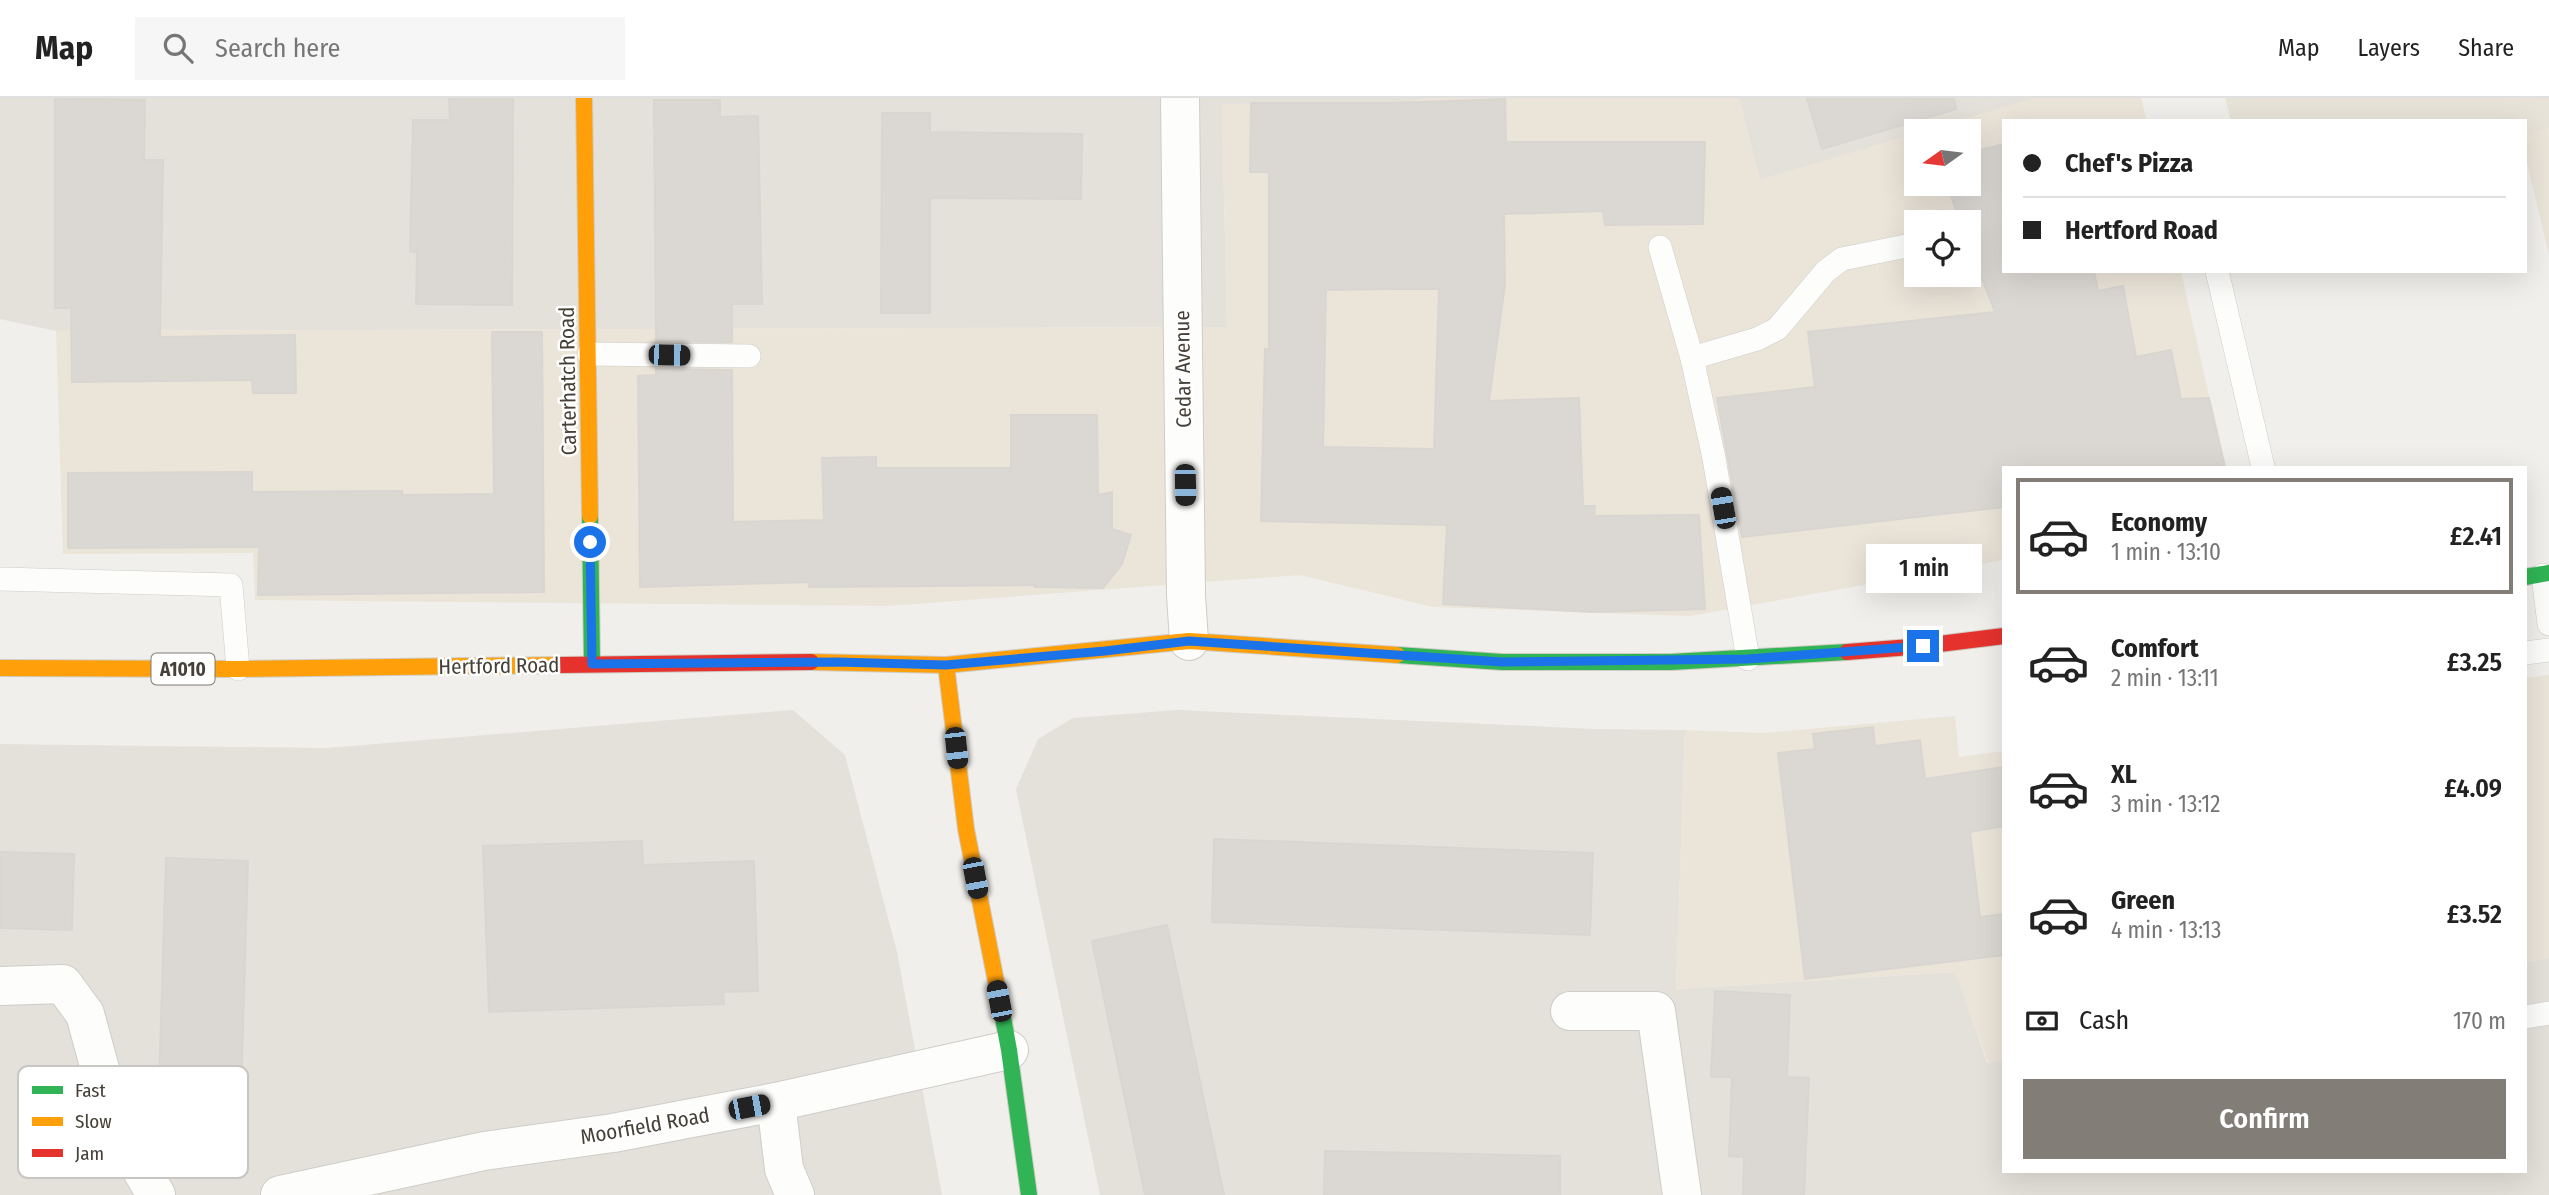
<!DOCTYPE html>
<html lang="en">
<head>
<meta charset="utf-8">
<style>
  body { margin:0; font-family:"Fira Sans Condensed",sans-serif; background:#f6f6f6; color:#222; height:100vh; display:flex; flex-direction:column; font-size:26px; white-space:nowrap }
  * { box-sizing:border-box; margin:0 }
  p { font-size:23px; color:#767676 }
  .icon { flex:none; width:38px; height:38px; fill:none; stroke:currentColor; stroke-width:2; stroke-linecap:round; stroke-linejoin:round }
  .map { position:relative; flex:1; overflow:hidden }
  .drawer { position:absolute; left:2002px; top:368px; width:525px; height:707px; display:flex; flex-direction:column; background:#fff; border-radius:0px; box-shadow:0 7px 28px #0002 }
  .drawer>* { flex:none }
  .hud { position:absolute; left:2002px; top:21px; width:525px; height:154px; border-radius:0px; box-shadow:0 7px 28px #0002; display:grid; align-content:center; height:154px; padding:0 21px; background:#fff }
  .needle { width:46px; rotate:256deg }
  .buttons { position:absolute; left:1904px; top:21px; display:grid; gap:14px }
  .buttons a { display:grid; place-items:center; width:77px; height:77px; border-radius:0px; background:#fff; box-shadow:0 7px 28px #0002; font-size:35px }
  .end { position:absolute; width:32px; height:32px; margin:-16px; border:9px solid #1a73e8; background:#fff; box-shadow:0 0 0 4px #fff }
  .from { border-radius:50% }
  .bubble { position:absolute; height:49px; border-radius:0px; background:#fff; box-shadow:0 7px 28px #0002; font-size:23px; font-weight:600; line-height:49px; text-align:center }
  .car { position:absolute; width:21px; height:42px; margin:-21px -10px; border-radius:9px; box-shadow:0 0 5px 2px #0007; background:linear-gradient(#222 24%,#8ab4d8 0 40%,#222 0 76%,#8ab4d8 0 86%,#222 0) }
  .hud b { display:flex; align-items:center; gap:24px; height:66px; font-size:26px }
  .hud b+b { border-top:2px solid #e0e0e0 }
  .hud i { width:18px; height:18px; background:#222 }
  ul { padding:12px 0 0; list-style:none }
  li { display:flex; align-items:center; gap:21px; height:116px; margin:0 14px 10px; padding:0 7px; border:4px solid transparent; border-radius:0px }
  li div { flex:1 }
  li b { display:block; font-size:26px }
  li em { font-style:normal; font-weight:600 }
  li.selected { border-color:#827e77 }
  li>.icon { width:63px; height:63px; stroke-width:1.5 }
  .pay { display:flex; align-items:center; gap:18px; height:77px; padding:0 21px; font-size:26px }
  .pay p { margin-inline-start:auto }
  .button { display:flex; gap:14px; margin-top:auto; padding:14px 21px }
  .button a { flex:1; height:80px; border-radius:0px; background:#827e77; color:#fff; font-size:28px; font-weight:600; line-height:80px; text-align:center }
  header { display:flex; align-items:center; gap:42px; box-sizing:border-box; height:98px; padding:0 35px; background:#fff; border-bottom:2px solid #e0e0e0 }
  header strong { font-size:33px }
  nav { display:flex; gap:38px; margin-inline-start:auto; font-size:24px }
  .search { width:490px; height:63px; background:#f6f6f6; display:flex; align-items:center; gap:18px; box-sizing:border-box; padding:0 24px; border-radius:0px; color:#767676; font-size:26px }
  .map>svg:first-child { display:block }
  .residential { fill:#e4e1da }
  .commercial { fill:#ebe4d9; fill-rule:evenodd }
  .education { fill:#e7e3d8 }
  .building { fill:#dbd8d4; stroke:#d9d6d1; stroke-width:2; fill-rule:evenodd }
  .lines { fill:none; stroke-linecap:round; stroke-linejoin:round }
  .lane-casing { stroke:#cfcdc9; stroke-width:24 }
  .street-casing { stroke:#cfcdc9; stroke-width:40 }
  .fast-casing { stroke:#cfccc3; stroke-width:18 }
  .slow-casing { stroke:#cfccc3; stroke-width:18 }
  .jam-casing { stroke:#cfccc3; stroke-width:18 }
  .lane { stroke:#fdfdfc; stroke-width:23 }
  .street { stroke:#fdfdfc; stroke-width:38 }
  .fast { stroke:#30b455; stroke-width:16 }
  .slow { stroke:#ff9f0a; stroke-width:16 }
  .jam { stroke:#e5322d; stroke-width:16 }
  .route { stroke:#1a73e8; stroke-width:9 }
  .labels { text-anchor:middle; stroke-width:5; stroke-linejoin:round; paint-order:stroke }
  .shield { fill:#fff; stroke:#7e7a74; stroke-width:2 }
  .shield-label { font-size:19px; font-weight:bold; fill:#464138 }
  .street-label { font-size:21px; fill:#464138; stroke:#fff }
  .key { fill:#fff; stroke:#c8c6c3; stroke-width:2 }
  .key-label { font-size:19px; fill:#464138 }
</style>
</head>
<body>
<header>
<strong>Map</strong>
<div class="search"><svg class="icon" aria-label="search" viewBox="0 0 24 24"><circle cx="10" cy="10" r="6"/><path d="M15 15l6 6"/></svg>Search here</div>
<nav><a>Map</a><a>Layers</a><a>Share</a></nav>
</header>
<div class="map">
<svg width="2549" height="1097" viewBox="0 0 2549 1097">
  <rect width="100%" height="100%" fill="#f1efeb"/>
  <g class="residential">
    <path d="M 0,0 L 1427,0 L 1407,5 L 1222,6 L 1227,229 L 56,233 L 0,221 Z"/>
    <path d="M 1739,0 L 2037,0 L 1925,33 L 1916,33 L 1916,36 L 1760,82 Z"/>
    <path d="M 793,612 L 845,657 L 897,854 L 942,1097 L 0,1097 L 0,646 L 326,650 Z"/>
    <path d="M 1177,612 L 1595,631 L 1685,632 L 1676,891 L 1956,874 L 1987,965 L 2004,962 L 2004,1073 L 2525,1073 L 2525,864 L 2549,860 L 2549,1097 L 1100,1097 L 1016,691 L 1038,641 L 1073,620 Z"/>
  </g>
  <g class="commercial">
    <path d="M 1427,0 L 1739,0 L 1760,82 L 1916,35 L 1916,86 L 1969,86 L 1969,33 L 1924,33 L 2034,0 L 2141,0 L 2147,23 L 2004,23 L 2004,173 L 2181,173 L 2225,369 L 2004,369 L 2004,462 L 1690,518 L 1433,509 L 1300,477 L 888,508 L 255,502 L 253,455 L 63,456 L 56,233 L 1227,229 L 1222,6 L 1407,5 ZM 1916,124 L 1969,124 L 1969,177 L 1916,177 Z"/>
    <path d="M 2549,31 L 2549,157 L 2525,57 L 2525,37 Z"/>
    <path d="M 2549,577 L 2549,860 L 2525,864 L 2525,580 Z"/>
    <path d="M 1955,618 L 1959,659 L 2004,653 L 2004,962 L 1988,965 L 1955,874 L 1676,891 L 1685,632 L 1764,635 Z"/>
  </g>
  <path class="education" d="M 2225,0 L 2549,0 L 2549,31 L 2525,37 L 2525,23 L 2231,23 Z"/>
  <g class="building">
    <path d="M 55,0 L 145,2 L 144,62 L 163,62 L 160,239 L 295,237 L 296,295 L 253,295 L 252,282 L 72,284 L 71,210 L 55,210 Z"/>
    <path d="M 449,0 L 513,0 L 512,207 L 416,206 L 417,154 L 410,154 L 413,22 L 450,22 Z"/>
    <path d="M 1807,0 L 1954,0 L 1956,11 L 1822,51 Z"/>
    <path d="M 1505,1 L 1506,44 L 1705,44 L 1703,126 L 1605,127 L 1603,113 L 1504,116 L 1505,186 L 1489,303 L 1579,300 L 1583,408 L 1595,408 L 1594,418 L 1699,417 L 1705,511 L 1592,514 L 1443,506 L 1447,427 L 1261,423 L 1265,251 L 1269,251 L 1269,74 L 1250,74 L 1251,5 L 1392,5 ZM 1392,191 L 1439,191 L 1434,351 L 1323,349 L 1326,192 Z"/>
    <path d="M 654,2 L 720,2 L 720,19 L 758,18 L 762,206 L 732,206 L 732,244 L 656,243 Z"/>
    <path d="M 882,15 L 930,15 L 930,34 L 1082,36 L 1081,101 L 930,100 L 930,215 L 881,215 Z"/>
    <path d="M 2004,46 L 2004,173 L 2094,173 L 2098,193 L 2123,188 L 2136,259 L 2171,252 L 2181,301 L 2209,300 L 2225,369 L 2004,369 L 2004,409 L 1742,439 L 1717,300 L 1815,289 L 1808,234 L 1995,214 L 1969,147 L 1969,124 L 1960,124 L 1947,86 L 1969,86 L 1969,55 Z"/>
    <path d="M 492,234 L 542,234 L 544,494 L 258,497 L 259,449 L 68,450 L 68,375 L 252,374 L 252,394 L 402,393 L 402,397 L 494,396 Z"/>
    <path d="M 656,271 L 732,272 L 733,424 L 824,422 L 822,360 L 876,359 L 876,370 L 1011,370 L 1011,317 L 1097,317 L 1098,397 L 1112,394 L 1112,431 L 1131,437 L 1122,466 L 1103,490 L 1035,489 L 1035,487 L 809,489 L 809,484 L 640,489 L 638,278 L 656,277 Z"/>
    <path d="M 1873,629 L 1875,648 L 1920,642 L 1925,681 L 2004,669 L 2004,728 L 1970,734 L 1980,819 L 2004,816 L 2004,857 L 1805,881 L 1778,655 L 1815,651 L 1813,636 Z"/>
    <path d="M 1214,741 L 1593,755 L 1590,837 L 1212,824 Z"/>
    <path d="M 642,743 L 643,767 L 754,763 L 758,893 L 723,894 L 724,906 L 489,914 L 483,748 Z"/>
    <path d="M 0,754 L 74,756 L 72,832 L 0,830 Z"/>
    <path d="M 166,760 L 248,763 L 239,1058 L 157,1055 Z"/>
    <path d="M 1167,827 L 1224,1097 L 1145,1097 L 1092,843 Z"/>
    <path d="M 1715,893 L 1790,897 L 1787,979 L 1809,980 L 1804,1097 L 1743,1097 L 1744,1059 L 1729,1058 L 1732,979 L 1711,979 Z"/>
    <path d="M 1325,1053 L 1560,1058 L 1560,1097 L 1324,1097 Z"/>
  </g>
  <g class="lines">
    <g class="lane-casing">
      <g id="lane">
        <path d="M 1660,149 L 1692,260 L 1714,360 L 1748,561"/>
        <path d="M 2217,173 L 2263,369"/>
        <path d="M 589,256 L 749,258"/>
        <path d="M 1692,260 L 1757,241 L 1777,231 L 1826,173 L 1842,161 L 1916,146"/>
        <path d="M 2543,477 L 2549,526"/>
        <path d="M 0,481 L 231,487 L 238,571"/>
        <path d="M 2525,555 L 2549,552"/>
        <path d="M 2525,919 L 2549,915"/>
      </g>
    </g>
    <g class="street-casing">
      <g id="street">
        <path d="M 1180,0 L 1186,497 L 1189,543"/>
        <path d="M 0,888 L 63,886 L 85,916 L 115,1026 L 156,1097"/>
        <path d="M 1570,913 L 1656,913 L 1682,1097"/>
        <path d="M 776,1004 L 784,1071 L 795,1097"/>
        <path d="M 280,1097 L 484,1053 L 613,1035 L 776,1004 L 1009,952"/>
      </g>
    </g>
    <g class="fast-casing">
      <g id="fast">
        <path d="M 590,418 L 592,566"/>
        <path d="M 2525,479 L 2549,475"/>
        <path d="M 1397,557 L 1502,564 L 1671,564 L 1847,554"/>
        <path d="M 1001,909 L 1009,952 L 1029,1097"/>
      </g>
    </g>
    <g class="slow-casing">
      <g id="slow">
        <path d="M 584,0 L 590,418"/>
        <path d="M 811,564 L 946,567 L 1189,543 L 1397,557"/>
        <path d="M 946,567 L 966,731 L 1001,909"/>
        <path d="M 0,570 L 238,571 L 559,567"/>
      </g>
    </g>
    <g class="jam-casing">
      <g id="jam">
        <path d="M 1847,554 L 1923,548 L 2004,538"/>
        <path d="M 559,567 L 811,564"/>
      </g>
    </g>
    <use href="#lane" class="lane"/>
    <use href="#street" class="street"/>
    <use href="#fast" class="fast"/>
    <use href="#slow" class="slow"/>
    <use href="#jam" class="jam"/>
  </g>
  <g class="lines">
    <path class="route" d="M 590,444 L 592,566 L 838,564 L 946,567 L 1105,553 L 1189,543 L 1502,564 L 1748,561 L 1923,548"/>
  </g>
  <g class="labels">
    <rect class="shield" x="151.5" y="555.5" width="63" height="31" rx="5"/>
    <g class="shield-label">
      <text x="183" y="578">A1010</text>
    </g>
    <g class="street-label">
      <text transform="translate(1183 271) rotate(-91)" y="7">Cedar Avenue</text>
      <text transform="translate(568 283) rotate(-91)" y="7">Carterhatch Road</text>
      <text transform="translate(499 568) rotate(-1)" y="7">Hertford Road</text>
      <text transform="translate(645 1028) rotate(-10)" y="7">Moorfield Road</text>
    </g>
  </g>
  <rect x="18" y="968" width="230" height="112" rx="10" class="key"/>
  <rect x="32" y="988" width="31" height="8" fill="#30b455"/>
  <rect x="32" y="1019" width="31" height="9" fill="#ff9f0a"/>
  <rect x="32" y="1051" width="31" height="8" fill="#e5322d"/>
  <g class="key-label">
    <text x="75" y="999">Fast</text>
    <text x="75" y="1030">Slow</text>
    <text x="75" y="1062">Jam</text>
  </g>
</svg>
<div class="buttons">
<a><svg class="needle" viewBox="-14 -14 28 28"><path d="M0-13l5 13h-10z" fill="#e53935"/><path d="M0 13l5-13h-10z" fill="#767676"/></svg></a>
<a><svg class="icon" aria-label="locate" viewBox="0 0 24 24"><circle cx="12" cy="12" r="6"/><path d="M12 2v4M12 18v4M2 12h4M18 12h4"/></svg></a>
</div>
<i class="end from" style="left:590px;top:444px"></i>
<i class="end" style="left:1923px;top:548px"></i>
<div class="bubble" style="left:1866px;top:446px;width:116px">1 min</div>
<i class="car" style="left:669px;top:257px;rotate:91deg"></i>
<i class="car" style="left:1185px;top:387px;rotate:179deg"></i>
<i class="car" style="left:1723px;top:410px;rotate:350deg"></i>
<i class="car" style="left:956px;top:650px;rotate:174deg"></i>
<i class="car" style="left:975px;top:780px;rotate:169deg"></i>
<i class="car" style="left:999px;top:903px;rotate:349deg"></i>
<i class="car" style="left:749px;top:1009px;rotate:79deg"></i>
<div class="hud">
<b><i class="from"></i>Chef's Pizza</b>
<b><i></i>Hertford Road</b>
</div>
<section class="drawer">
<ul>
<li class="selected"><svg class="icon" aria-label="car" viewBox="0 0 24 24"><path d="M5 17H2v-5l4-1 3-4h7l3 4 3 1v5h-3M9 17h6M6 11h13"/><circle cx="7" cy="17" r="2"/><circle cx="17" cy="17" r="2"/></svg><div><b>Economy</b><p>1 min · 13:10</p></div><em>£2.41</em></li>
<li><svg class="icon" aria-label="car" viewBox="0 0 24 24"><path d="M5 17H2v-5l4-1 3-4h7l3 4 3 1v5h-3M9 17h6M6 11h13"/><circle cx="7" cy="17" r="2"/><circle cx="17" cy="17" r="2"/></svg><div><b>Comfort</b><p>2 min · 13:11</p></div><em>£3.25</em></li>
<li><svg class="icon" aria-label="car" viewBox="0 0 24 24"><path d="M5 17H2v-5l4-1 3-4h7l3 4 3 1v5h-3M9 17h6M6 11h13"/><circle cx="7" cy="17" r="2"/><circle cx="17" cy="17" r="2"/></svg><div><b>XL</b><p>3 min · 13:12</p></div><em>£4.09</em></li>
<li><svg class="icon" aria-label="car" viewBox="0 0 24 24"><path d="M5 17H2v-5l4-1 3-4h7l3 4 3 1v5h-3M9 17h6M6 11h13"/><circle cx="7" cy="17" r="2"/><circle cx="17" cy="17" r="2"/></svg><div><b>Green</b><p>4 min · 13:13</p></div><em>£3.52</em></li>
</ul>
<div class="pay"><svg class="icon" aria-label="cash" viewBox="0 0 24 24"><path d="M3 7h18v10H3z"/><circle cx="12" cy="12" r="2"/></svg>Cash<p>170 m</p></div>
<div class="button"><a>Confirm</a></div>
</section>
</div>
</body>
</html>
